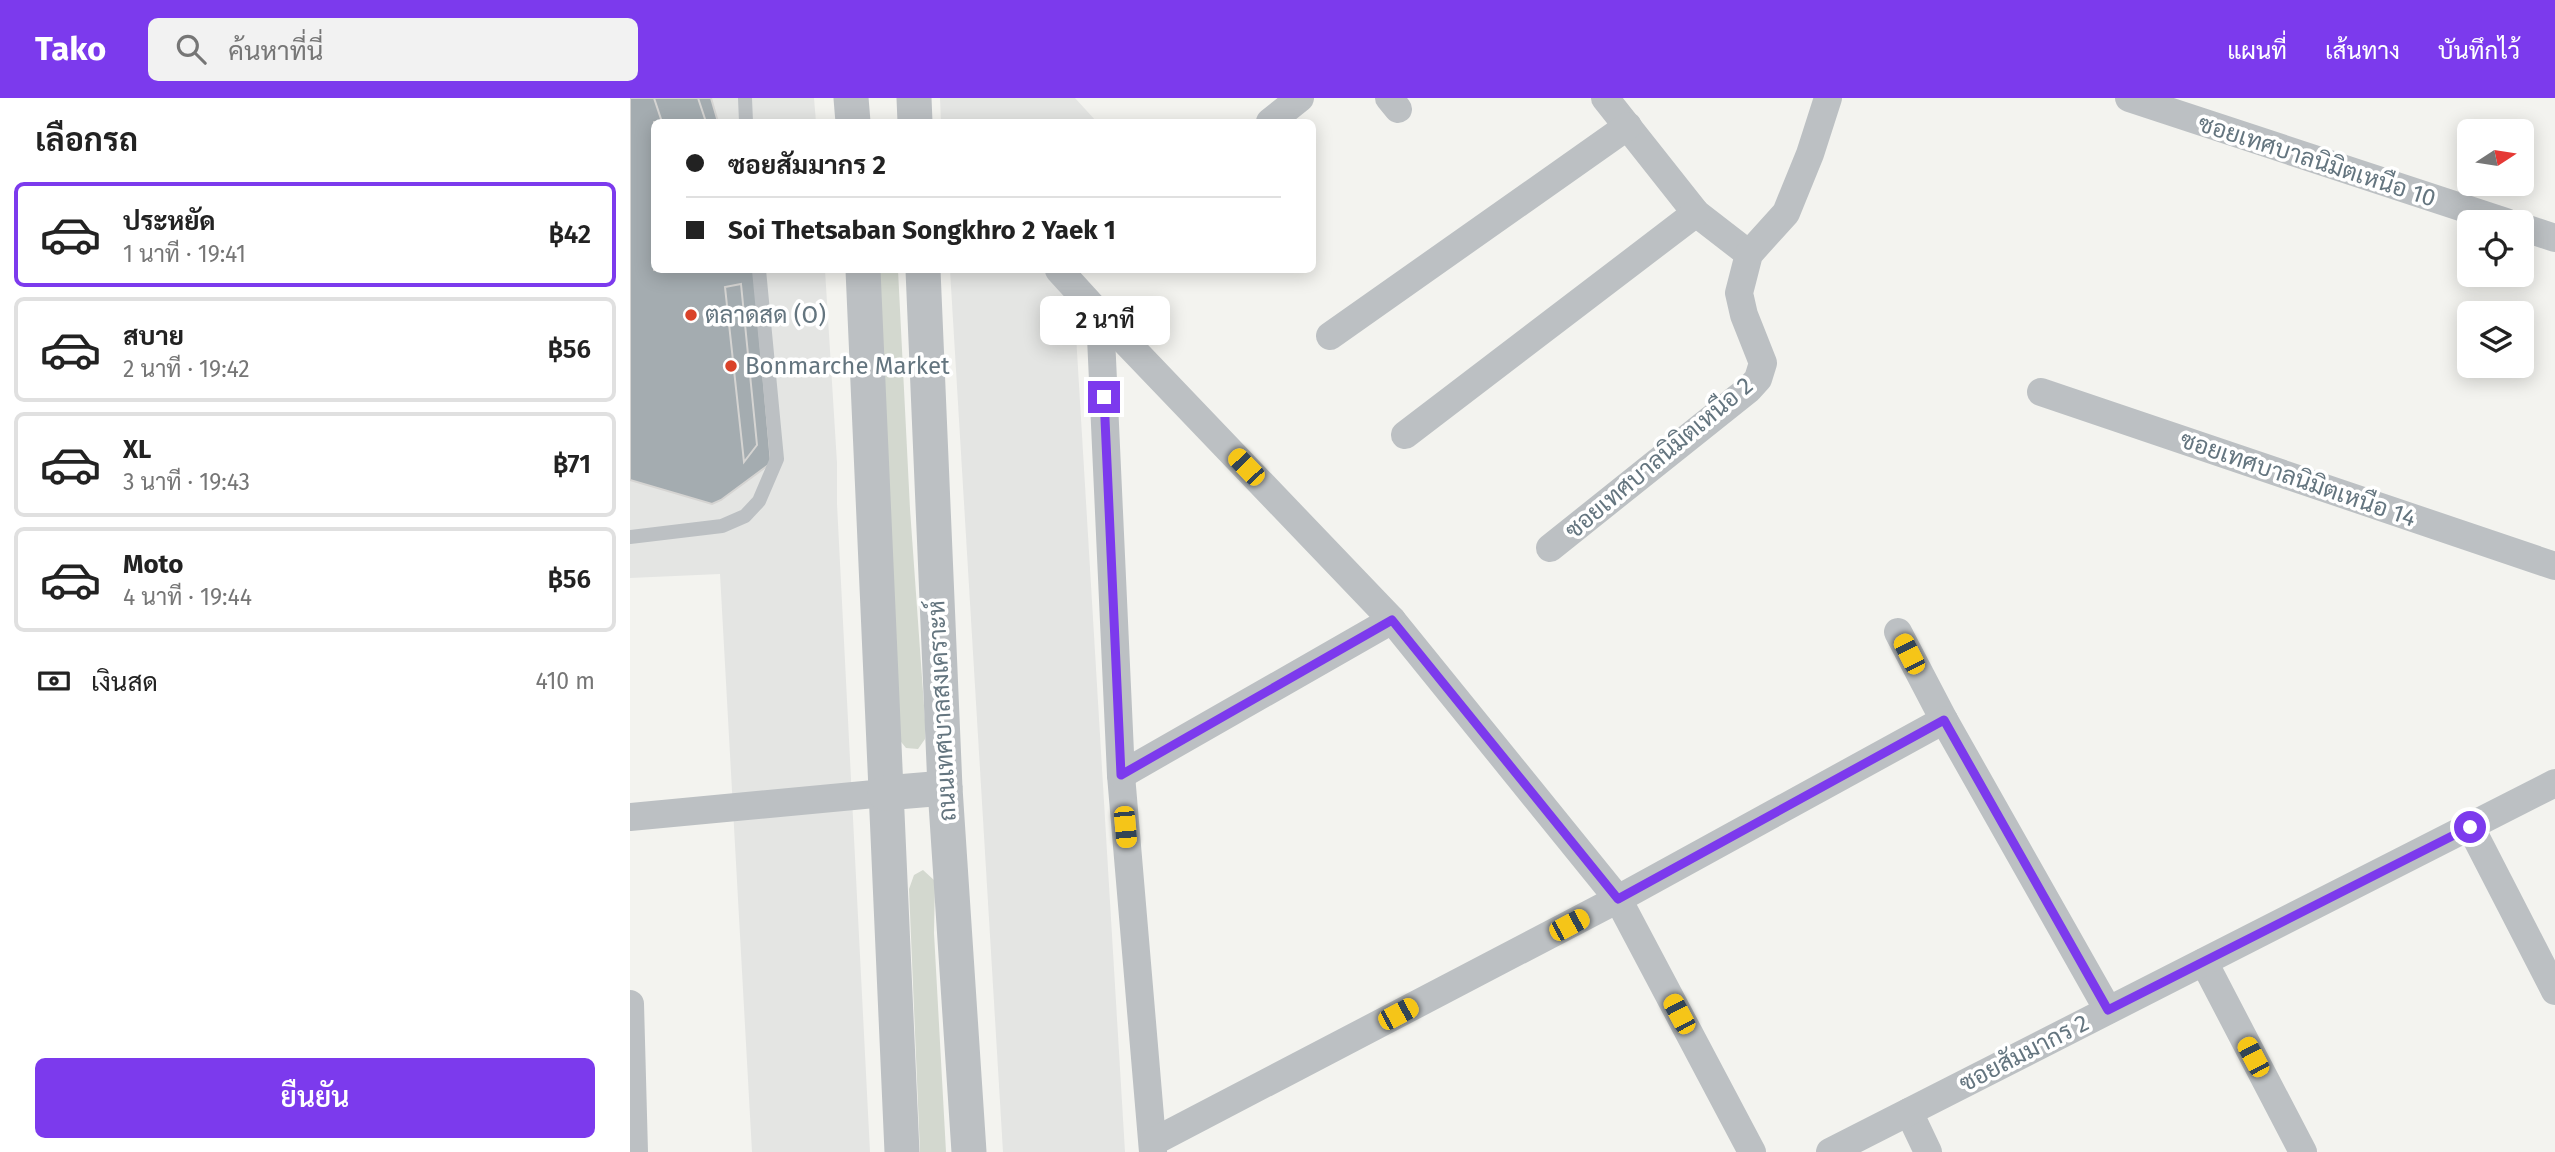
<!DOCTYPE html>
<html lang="th">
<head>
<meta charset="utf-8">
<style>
  body { margin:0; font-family:"Fira Sans",Sarabun,sans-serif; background:#f2f2f2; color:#222; height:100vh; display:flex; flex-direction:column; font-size:26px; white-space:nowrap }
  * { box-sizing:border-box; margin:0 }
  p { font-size:23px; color:#767676 }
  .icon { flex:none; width:38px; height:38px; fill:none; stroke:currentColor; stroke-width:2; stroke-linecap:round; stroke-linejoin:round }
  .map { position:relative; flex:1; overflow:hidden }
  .side { display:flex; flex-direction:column; background:#fff; width:630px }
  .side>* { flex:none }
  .guide { position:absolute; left:21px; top:21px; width:665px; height:154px; border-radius:10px; box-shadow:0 4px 18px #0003; display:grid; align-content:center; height:154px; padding:0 35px; background:#fff }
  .needle { width:46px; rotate:78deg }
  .fabs { position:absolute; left:1827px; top:21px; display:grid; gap:14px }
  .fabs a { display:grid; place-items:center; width:77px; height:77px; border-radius:10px; background:#fff; box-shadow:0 4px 18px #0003; font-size:35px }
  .end { position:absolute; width:32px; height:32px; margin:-16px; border:9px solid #7c3aed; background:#fff; box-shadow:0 0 0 4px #fff }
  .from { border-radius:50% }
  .bubble { position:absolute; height:49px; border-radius:10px; background:#fff; box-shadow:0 4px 18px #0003; font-size:23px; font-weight:600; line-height:49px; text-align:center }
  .car { position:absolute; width:21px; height:42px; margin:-21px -10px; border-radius:9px; box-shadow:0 0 5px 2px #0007; background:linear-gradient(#f5c518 24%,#345 0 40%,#f5c518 0 76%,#345 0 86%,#f5c518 0) }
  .guide b { display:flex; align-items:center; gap:24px; height:66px; font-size:26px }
  .guide b+b { border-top:2px solid #e0e0e0 }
  .guide i { width:18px; height:18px; background:#222 }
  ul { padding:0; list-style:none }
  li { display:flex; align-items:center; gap:21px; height:105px; margin:0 14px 10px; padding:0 21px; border:4px solid #e0e0e0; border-radius:10px }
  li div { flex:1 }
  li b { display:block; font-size:26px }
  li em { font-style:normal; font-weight:600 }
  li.current { border-color:#7c3aed }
  li>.icon { width:63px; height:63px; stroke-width:1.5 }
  h2 { padding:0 35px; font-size:32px; line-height:84px }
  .pay { display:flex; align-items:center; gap:18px; height:77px; padding:0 35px; font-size:26px }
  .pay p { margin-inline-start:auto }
  .cta { display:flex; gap:14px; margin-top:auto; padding:14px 35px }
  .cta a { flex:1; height:80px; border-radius:10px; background:#7c3aed; color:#fff; font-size:28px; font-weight:600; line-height:80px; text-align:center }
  header { display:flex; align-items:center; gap:42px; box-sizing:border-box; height:98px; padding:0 35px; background:#7c3aed; color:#fff }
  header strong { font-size:33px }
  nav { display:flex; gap:38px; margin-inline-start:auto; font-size:24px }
  .search { width:490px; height:63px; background:#f2f2f2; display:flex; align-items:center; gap:18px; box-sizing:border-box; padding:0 24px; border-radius:10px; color:#767676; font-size:26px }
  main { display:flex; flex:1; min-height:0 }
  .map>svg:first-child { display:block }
  .built { fill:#e4e5e3 }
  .green { fill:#d3d8cf }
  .building { fill:#a4acb0; stroke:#d5d4d2; stroke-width:2 }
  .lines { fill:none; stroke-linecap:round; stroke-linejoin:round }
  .service { stroke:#bcc0c3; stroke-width:14 }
  .minor { stroke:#bcc0c3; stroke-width:28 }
  .tertiary { stroke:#bcc0c3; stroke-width:35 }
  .route { stroke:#7c3aed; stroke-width:9 }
  .poi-dot { fill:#da4229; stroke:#fff; stroke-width:2.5 }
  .labels { text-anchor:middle; stroke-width:7; stroke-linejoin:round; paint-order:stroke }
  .street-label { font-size:24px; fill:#64757f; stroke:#fff }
  .poi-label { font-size:24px; fill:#64757f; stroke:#fff; text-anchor:start }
</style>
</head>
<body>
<header>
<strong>Tako</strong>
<div class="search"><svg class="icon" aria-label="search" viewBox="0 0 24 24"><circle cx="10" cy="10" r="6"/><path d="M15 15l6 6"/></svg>ค้นหาที่นี่</div>
<nav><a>แผนที่</a><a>เส้นทาง</a><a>บันทึกไว้</a></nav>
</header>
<main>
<section class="side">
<h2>เลือกรถ</h2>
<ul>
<li class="current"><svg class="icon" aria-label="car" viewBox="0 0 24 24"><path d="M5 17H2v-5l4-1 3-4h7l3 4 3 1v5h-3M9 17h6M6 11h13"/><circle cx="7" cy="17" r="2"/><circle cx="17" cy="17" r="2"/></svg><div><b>ประหยัด</b><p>1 นาที · 19:41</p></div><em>฿42</em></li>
<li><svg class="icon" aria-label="car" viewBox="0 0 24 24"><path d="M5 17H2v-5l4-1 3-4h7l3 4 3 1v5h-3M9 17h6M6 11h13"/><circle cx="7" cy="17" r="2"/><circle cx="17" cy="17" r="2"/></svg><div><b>สบาย</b><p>2 นาที · 19:42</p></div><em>฿56</em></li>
<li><svg class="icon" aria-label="car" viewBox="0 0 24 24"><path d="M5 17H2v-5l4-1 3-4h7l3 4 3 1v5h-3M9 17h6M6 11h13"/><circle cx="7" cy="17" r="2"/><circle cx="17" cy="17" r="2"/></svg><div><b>XL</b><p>3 นาที · 19:43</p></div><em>฿71</em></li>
<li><svg class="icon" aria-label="car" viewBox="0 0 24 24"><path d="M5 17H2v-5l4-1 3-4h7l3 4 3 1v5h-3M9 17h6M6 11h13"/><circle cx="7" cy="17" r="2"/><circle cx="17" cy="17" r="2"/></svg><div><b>Moto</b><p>4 นาที · 19:44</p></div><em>฿56</em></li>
</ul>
<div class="pay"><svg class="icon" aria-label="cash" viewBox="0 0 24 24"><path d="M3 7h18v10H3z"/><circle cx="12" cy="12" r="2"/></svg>เงินสด<p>410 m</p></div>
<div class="cta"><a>ยืนยัน</a></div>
</section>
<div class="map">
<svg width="1925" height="1054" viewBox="0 0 1925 1054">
  <rect width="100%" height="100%" fill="#f3f3ef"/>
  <g class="built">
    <path d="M 0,0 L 184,0 L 186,24 L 24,24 L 24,172 L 195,172 L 207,365 L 207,406 L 240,1054 L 122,1054 L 90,476 L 0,480 Z"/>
    <path d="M 310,0 L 445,0 L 467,24 L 311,24 Z"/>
    <path d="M 320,172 L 427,172 L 446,237 L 495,1054 L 373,1054 Z"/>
  </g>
  <g class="green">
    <path d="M 246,172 L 268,172 L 280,411 L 295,622 L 295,641 L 288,651 L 276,650 L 268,640 Z"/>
    <path d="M 293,772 L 305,783 L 304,835 L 316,1054 L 290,1054 L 279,791 L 284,777 Z"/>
  </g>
  <g class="building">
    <path d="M 0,0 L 81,0 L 88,24 L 24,24 L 24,172 L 124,172 L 141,365 L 91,402 L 82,406 L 0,382 Z"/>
    <path d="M 24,0 L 68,0 L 76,24 L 32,24 Z"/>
    <path d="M 111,186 L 127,347 L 114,364 L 95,189 Z"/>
  </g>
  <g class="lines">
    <g class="service">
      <path d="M 115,0 L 116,24"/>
      <path d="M 0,439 L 92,428 L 115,418 L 129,403 L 147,361 L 129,172"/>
    </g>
    <g class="minor">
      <path d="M 759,0 L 768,11"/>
      <path d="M 975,0 L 1066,115 L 1119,156"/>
      <path d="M 1499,0 L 1876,124"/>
      <path d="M 640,24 L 670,0"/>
      <path d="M 1892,129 L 1925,140"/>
      <path d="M 429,172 L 470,217 L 762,522 L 988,801 L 1122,1054"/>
      <path d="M 470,217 L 491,677 L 523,1054"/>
      <path d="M 700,238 L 998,28"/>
      <path d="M 1411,294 L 1925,468"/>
      <path d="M 775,337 L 1066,115"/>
      <path d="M 920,450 L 1119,291 L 1128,281 L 1133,265 L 1114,217 L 1109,195 L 1119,156 L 1156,115 L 1180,56 L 1198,0"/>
      <path d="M 1268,534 L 1314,622 L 1478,912"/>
      <path d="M 491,677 L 762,522"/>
      <path d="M 0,719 L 255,695"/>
      <path d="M 1840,728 L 1925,893"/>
      <path d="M 1574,864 L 1673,1054"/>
      <path d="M 0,906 L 4,1054"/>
      <path d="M 1279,1014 L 1298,1054"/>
      <path d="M 523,1044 L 988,801 L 1314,622"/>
      <path d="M 1200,1054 L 1925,685"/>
    </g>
    <g class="tertiary">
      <path d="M 221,0 L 223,24"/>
      <path d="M 284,0 L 285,24"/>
      <path d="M 233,172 L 272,1054"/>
      <path d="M 293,172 L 315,690 L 339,1054"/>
      <path d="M 255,695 L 315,690"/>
    </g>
  </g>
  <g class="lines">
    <path class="route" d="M 474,299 L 491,677 L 762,522 L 988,801 L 1314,622 L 1478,912 L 1840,729"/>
  </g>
  <g class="poi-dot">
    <circle cx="61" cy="217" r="7"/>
    <circle cx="101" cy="268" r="7"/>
  </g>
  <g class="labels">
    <g class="street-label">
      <text transform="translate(1687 63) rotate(18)" y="8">ซอยเทศบาลนิมิตเหนือ 10</text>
      <text transform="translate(1029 360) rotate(-40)" y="8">ซอยเทศบาลนิมิตเหนือ 2</text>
      <text transform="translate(1668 381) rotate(19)" y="8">ซอยเทศบาลนิมิตเหนือ 14</text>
      <text transform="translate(312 613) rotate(-93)" y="8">ถนนเทศบาลสงเคราะห์</text>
      <text transform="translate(1394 955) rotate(-27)" y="8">ซอยสัมมากร 2</text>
    </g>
    <g class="poi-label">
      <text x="75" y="225">ตลาดสด (O)</text>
      <text x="115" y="276">Bonmarche Market</text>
    </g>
  </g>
</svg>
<div class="fabs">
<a><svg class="needle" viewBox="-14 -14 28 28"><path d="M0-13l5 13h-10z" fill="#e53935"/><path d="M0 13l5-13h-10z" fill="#767676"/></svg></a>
<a><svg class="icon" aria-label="locate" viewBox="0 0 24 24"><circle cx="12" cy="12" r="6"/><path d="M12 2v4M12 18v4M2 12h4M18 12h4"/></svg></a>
<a><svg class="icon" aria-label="layers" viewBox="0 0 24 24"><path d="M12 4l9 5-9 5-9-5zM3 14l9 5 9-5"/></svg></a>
</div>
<i class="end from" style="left:1840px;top:729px"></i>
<i class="end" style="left:474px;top:299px"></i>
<div class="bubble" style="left:410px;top:198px;width:130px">2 นาที</div>
<i class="car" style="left:616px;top:369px;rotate:316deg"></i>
<i class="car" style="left:1279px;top:556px;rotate:333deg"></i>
<i class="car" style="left:495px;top:729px;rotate:175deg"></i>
<i class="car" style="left:939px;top:827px;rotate:62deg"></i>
<i class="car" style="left:768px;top:916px;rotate:62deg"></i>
<i class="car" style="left:1049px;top:916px;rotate:332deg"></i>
<i class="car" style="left:1623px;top:959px;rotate:332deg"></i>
<div class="guide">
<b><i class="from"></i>ซอยสัมมากร 2</b>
<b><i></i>Soi Thetsaban Songkhro 2 Yaek 1</b>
</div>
</div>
</main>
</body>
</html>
